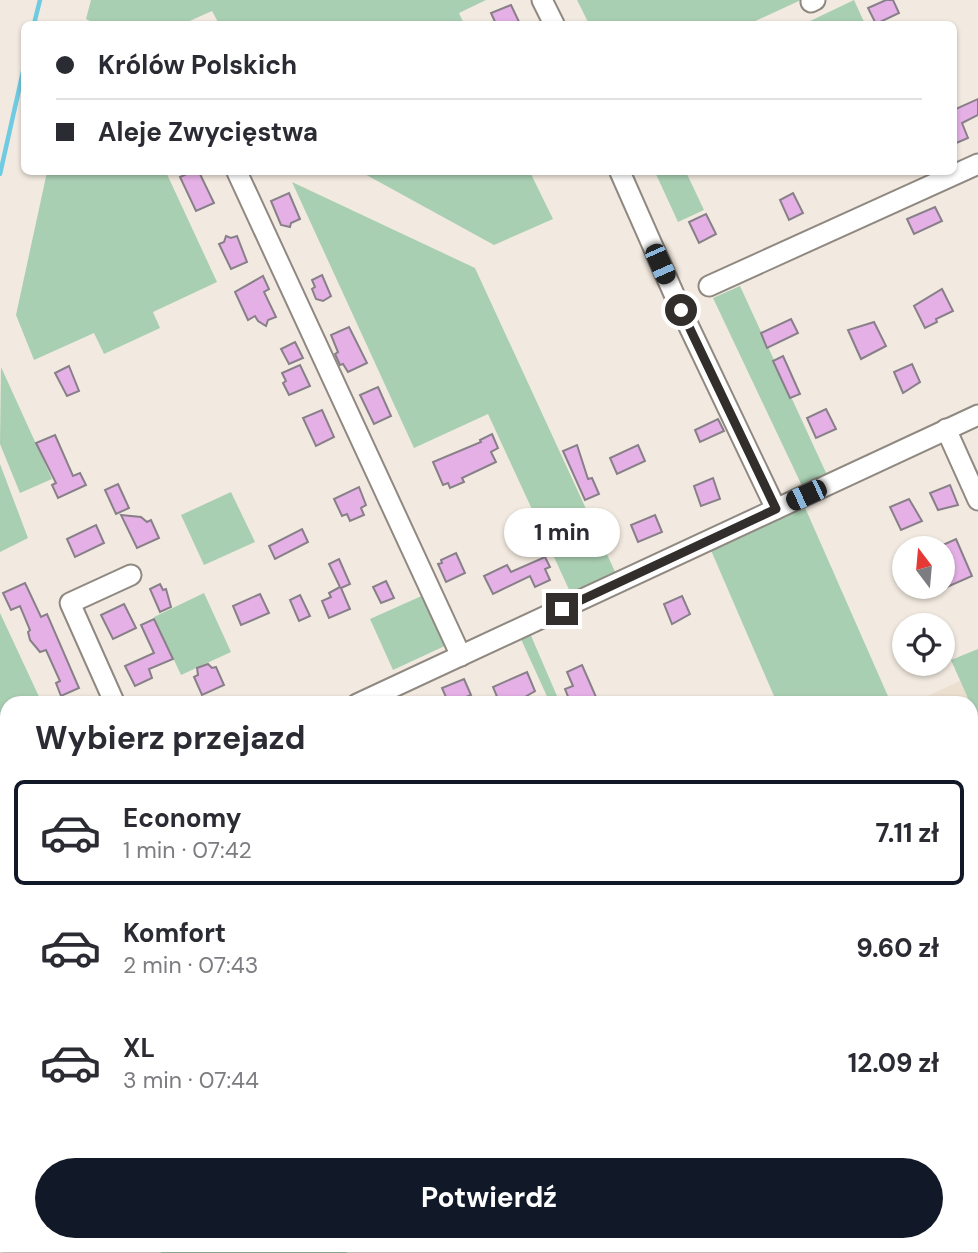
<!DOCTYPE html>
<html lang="pl">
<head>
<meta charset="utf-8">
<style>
  body { margin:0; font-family:"DM Sans",sans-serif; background:#f7f7f7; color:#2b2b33; height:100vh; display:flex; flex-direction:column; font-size:26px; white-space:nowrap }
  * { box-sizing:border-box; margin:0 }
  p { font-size:23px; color:#7c7c81 }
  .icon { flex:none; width:38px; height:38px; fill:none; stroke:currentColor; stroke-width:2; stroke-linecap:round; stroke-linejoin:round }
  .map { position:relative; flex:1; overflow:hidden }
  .details { position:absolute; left:0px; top:696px; width:978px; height:556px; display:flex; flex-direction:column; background:#fff; border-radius:21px 21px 0 0; box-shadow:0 2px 5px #0004 }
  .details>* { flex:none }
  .banner { position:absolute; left:21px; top:21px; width:936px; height:154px; border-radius:10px; box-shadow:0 2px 5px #0004; display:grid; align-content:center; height:154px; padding:0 35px; background:#fff }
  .needle { width:46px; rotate:344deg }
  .fabs { position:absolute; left:892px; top:536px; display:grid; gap:14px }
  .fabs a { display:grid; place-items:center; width:63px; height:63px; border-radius:50%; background:#fff; box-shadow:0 2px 5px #0004; font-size:35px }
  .end { position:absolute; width:32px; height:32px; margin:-16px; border:9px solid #312e2b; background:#fff; box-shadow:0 0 0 4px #fff }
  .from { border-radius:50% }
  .bubble { position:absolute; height:49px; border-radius:24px; background:#fff; box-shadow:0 2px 5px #0004; font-size:23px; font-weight:700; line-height:49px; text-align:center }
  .car { position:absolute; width:21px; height:42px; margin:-21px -10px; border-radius:9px; box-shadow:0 0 5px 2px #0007; background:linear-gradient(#222 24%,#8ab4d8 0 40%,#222 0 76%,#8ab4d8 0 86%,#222 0) }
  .banner b { display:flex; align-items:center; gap:24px; height:66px; font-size:26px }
  .banner b+b { border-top:2px solid #e1e1e2 }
  .banner i { width:18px; height:18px; background:#2b2b33 }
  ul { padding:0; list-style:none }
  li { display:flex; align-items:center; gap:21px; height:105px; margin:0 14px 10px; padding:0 21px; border:4px solid transparent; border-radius:10px }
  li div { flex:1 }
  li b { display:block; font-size:26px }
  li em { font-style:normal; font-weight:700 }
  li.active { border-color:#111827 }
  li>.icon { width:63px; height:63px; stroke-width:1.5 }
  h2 { padding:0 35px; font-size:32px; line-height:84px }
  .action { display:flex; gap:14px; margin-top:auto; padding:14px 35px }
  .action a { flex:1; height:80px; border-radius:42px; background:#111827; color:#fff; font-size:28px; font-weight:700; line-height:80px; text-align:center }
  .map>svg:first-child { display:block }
  .built { fill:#ebdfcf }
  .green { fill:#a9cfb2 }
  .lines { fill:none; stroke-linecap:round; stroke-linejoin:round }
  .stream { stroke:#70cbe2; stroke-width:4.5 }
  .building { fill:#e5b0e6; stroke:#888088; stroke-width:2 }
  .minor-casing { stroke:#908981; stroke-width:23 }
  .minor { stroke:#fff; stroke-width:19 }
  .route { stroke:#312e2b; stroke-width:9 }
</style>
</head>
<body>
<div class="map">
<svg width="978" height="1253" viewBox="0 0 978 1253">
  <rect width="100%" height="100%" fill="#f2eae0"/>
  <g class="built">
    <path d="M 960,681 L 970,703 L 922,704 L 923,698 Z"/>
    <path d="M 971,706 L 978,721 L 978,795 L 971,798 Z"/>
  </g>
  <g class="green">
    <path d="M 91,0 L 486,0 L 459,13 L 464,24 L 219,24 L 212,11 L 183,24 L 96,24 L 86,19 Z"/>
    <path d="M 577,0 L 801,0 L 749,24 L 589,24 Z"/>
    <path d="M 854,0 L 865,24 L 803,24 L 808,22 Z"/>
    <path d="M 47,172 L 166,172 L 217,282 L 153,312 L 160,328 L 104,354 L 94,333 L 34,360 L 16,315 Z"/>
    <path d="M 361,172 L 530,172 L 553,219 L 494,245 Z"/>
    <path d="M 655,172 L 686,172 L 704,210 L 678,222 Z"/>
    <path d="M 292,182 L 475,268 L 617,576 L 572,596 L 488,414 L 414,448 Z"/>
    <path d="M 740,286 L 827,475 L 803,488 L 713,298 Z"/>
    <path d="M 1,367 L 52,479 L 20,493 L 0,444 Z"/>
    <path d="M 0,464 L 28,538 L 0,552 Z"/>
    <path d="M 231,492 L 255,542 L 204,565 L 181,515 Z"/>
    <path d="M 803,503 L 891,703 L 777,703 L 710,548 Z"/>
    <path d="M 204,593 L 231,652 L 181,675 L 154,617 Z"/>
    <path d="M 426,594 L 449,644 L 393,670 L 370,619 Z"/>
    <path d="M 0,613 L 42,703 L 7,704 L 7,788 L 0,772 Z"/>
    <path d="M 529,631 L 560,703 L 550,703 L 520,637 Z"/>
    <path d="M 978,649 L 978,721 L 951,660 Z"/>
    <path d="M 971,886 L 978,901 L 978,1173 L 971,1157 Z"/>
    <path d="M 0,1061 L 7,1077 L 7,1181 L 0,1165 Z"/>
    <path d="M 158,1246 L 344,1246 L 347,1253 L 161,1253 Z"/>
  </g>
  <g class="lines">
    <g class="stream">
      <path d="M 34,24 L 40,0"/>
      <path d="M 0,174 L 24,67"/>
    </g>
  </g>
  <g class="building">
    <path d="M 886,0 L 893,0 L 899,13 L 876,24 L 868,8 Z"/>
    <path d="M 511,5 L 520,24 L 496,24 L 491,13 Z"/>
    <path d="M 978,99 L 978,115 L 962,123 L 968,138 L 954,144 L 954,104 L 956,109 Z"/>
    <path d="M 191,172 L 199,172 L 214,203 L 196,211 L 180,177 Z"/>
    <path d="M 289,193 L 300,219 L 291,223 L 290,227 L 281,225 L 271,201 Z"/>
    <path d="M 793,193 L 803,213 L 789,220 L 780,200 Z"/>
    <path d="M 935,207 L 942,221 L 914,234 L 907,219 Z"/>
    <path d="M 706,214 L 716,234 L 699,243 L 689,222 Z"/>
    <path d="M 226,236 L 231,238 L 237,236 L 247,262 L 231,269 L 219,244 L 224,242 Z"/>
    <path d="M 322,275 L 331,296 L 323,301 L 316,299 L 312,289 L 315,287 L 312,280 Z"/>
    <path d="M 263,276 L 269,289 L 264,292 L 276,317 L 268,320 L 266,326 L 258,321 L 255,316 L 248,320 L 235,292 Z"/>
    <path d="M 942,289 L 953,311 L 936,319 L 937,322 L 925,328 L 914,306 Z"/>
    <path d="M 791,319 L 798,333 L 767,348 L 761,333 Z"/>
    <path d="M 874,322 L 886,346 L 861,359 L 848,330 Z"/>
    <path d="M 349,327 L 367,363 L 348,372 L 343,364 L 340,365 L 335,354 L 338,352 L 331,335 Z"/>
    <path d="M 295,342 L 303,358 L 289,364 L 281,349 Z"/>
    <path d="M 783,356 L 800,394 L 790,398 L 773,361 Z"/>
    <path d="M 912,364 L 920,382 L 903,393 L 894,372 Z"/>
    <path d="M 300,365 L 310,386 L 289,395 L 283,383 L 286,381 L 282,373 Z"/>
    <path d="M 69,366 L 79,391 L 67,396 L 55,373 Z"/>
    <path d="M 378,387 L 391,416 L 374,424 L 360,395 Z"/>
    <path d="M 826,409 L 836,429 L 816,438 L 807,418 Z"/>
    <path d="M 322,410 L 334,437 L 316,446 L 303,418 Z"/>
    <path d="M 718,419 L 724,431 L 700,442 L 695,430 Z"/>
    <path d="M 492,434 L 498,448 L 491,452 L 496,462 L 462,478 L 464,482 L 450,488 L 448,483 L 443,485 L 433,462 L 481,442 L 480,440 Z"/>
    <path d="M 55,435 L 73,476 L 80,473 L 86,485 L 58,498 L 52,485 L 56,483 L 36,443 Z"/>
    <path d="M 577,445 L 588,479 L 592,478 L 599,494 L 585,500 L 563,451 Z"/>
    <path d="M 638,445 L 645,461 L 617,474 L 610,458 Z"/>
    <path d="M 713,478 L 720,499 L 701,506 L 694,486 Z"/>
    <path d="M 118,484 L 129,508 L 116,514 L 105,490 Z"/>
    <path d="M 950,485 L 958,505 L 938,510 L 930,493 Z"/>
    <path d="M 359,487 L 366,505 L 361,508 L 364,515 L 350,521 L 347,514 L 342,516 L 334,499 Z"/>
    <path d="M 909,499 L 922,521 L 901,530 L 890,507 Z"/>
    <path d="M 121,515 L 141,517 L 147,522 L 151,520 L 159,538 L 137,548 Z"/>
    <path d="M 655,515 L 662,532 L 638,542 L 631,525 Z"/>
    <path d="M 96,525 L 104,543 L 75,557 L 67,539 Z"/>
    <path d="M 302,529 L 308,542 L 275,559 L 269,546 Z"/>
    <path d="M 956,539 L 972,576 L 947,587 L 943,578 L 943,545 Z"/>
    <path d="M 456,553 L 465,573 L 446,582 L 438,564 L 442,563 L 441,560 Z"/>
    <path d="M 545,557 L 550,567 L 545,569 L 550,580 L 535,587 L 530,576 L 493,594 L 484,576 L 507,565 L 511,572 Z"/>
    <path d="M 339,559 L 350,584 L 341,588 L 350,609 L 329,618 L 322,601 L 331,597 L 329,593 L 340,587 L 329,564 Z"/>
    <path d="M 386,581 L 394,598 L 381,603 L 373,587 Z"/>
    <path d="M 25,583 L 41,617 L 47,614 L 79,688 L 61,696 L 56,683 L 60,681 L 46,650 L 40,652 L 30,640 L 28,632 L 30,630 L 20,606 L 11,610 L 3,593 Z"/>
    <path d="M 160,584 L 163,590 L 166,589 L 171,607 L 160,612 L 150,589 Z"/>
    <path d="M 260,594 L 269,613 L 241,625 L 233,606 Z"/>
    <path d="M 300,595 L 310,616 L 299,621 L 290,600 Z"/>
    <path d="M 682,596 L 690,614 L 672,624 L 664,604 Z"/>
    <path d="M 124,604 L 136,628 L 113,639 L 101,615 Z"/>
    <path d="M 154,619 L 173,659 L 149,669 L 152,678 L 135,686 L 125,666 L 154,653 L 141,625 Z"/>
    <path d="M 208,664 L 212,668 L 216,667 L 224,685 L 202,695 L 194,677 L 198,675 L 197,668 Z"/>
    <path d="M 582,665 L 596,697 L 582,704 L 571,704 L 565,689 L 573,686 L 567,672 Z"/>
    <path d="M 527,672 L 535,691 L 513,704 L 500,704 L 493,687 Z"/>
    <path d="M 464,679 L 471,695 L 449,704 L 442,688 Z"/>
  </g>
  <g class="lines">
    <g class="minor-casing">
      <g id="minor">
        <path d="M 542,0 L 554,24"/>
        <path d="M 811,2 L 815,0"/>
        <path d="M 237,172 L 461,656"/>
        <path d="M 620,172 L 681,310 L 776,509"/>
        <path d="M 709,286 L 978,164"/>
        <path d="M 946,429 L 978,500"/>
        <path d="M 115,704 L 70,603 L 131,575"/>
        <path d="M 357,704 L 978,415"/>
      </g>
    </g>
    <use href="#minor" class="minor"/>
  </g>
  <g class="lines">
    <path class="route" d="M 562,609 L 776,509 L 681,310"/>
  </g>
</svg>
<div class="fabs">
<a><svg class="needle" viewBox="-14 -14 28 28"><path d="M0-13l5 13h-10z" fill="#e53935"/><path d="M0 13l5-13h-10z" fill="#7c7c81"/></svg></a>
<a><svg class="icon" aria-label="locate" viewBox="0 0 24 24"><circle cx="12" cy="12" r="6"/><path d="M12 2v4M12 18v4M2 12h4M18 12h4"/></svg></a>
</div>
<i class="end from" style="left:681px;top:310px"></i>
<i class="end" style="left:562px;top:609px"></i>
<div class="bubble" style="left:504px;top:508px;width:116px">1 min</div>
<i class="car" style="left:660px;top:264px;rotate:156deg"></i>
<i class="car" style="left:806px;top:495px;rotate:245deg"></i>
<div class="banner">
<b><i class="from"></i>Królów Polskich</b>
<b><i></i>Aleje Zwycięstwa</b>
</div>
<section class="details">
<h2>Wybierz przejazd</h2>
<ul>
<li class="active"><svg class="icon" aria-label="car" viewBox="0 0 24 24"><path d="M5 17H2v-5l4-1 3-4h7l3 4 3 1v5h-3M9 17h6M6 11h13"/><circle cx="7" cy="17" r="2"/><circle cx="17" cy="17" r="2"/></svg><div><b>Economy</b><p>1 min · 07:42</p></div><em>7.11 zł</em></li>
<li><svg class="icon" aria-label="car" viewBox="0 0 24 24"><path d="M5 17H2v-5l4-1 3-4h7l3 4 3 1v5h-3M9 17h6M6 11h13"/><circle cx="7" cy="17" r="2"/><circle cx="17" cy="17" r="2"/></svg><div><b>Komfort</b><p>2 min · 07:43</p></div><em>9.60 zł</em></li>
<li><svg class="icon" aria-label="car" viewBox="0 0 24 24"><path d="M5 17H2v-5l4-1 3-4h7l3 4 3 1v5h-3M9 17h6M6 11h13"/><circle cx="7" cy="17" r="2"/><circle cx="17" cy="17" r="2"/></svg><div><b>XL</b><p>3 min · 07:44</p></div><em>12.09 zł</em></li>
</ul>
<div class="action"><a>Potwierdź</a></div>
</section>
</div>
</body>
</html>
